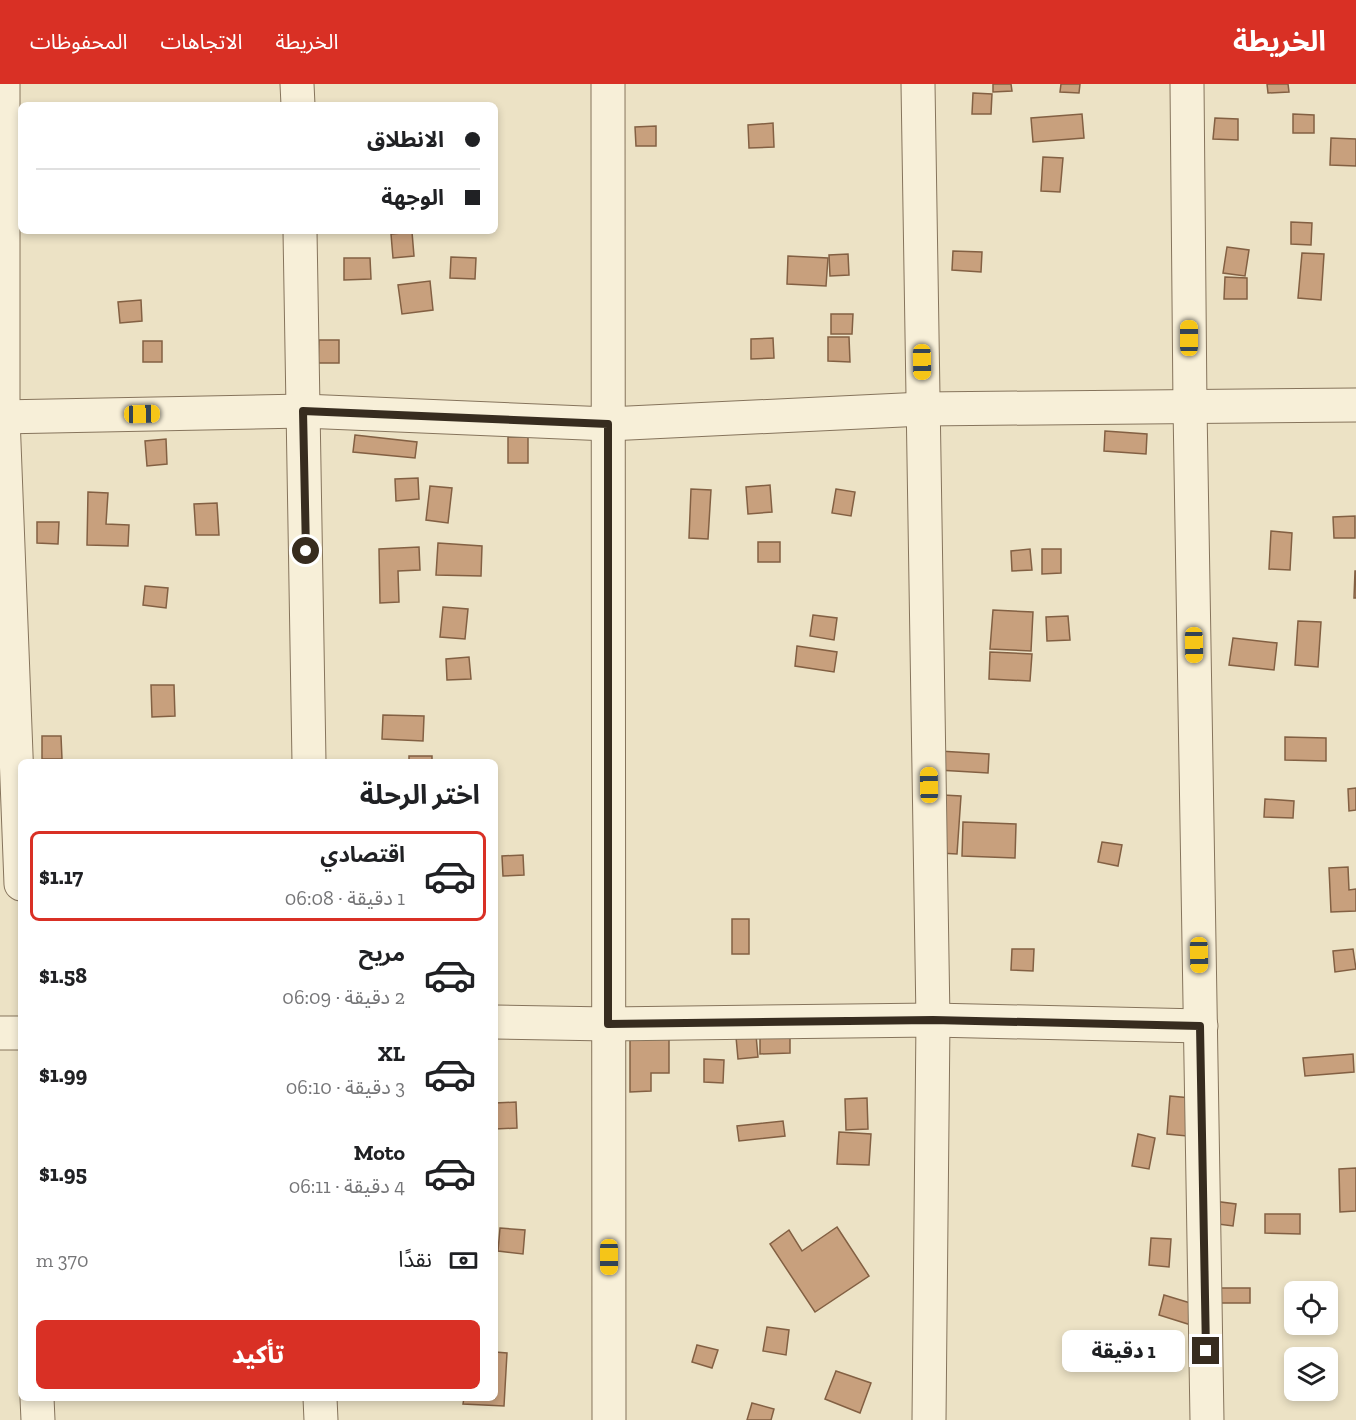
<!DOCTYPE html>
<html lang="ar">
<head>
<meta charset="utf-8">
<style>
  body { margin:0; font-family:"Zilla Slab","Noto Sans Arabic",serif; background:#f6f6f6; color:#202124; direction:rtl; height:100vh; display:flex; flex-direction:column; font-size:22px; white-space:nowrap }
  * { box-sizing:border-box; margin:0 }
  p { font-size:20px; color:#757577 }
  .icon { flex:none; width:33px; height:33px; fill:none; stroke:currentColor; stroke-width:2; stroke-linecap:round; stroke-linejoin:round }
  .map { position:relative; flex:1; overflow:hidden; direction:ltr }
  .panel { position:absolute; left:18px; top:675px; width:480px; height:642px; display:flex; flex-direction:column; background:#fff; border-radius:9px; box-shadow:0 3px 9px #0003; direction:rtl }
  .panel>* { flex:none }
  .hud { position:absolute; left:18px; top:18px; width:480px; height:132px; border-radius:9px; box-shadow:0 3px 9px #0003; direction:rtl; display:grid; align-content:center; height:132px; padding:0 18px; background:#fff }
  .tools { position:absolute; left:1284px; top:1197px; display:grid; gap:12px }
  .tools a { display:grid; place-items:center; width:54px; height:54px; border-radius:9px; background:#fff; box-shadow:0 3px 9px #0003; font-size:30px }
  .end { position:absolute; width:27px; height:27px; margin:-14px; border:8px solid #372c1f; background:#fff; box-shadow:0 0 0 3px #fff }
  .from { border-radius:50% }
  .bubble { position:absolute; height:42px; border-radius:9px; background:#fff; box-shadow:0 3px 9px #0003; font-size:20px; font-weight:800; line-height:42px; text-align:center; direction:rtl }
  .car { position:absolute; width:18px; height:36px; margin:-18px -9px; border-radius:8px; box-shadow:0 0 4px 2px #0007; background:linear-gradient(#f5c518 24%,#345 0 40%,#f5c518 0 76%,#345 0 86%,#f5c518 0) }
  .hud b { display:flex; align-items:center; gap:21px; height:57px; font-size:22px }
  .hud b+b { border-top:2px solid #e0e0e0 }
  .hud i { width:15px; height:15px; background:#202124 }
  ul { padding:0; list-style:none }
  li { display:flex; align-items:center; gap:18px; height:90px; margin:0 12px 9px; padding:0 6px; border:3px solid transparent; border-radius:9px }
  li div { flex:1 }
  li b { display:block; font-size:22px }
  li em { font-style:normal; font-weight:800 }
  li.on { border-color:#d93025 }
  li>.icon { width:54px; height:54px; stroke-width:1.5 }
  h2 { padding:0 18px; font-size:27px; line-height:72px }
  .pay { display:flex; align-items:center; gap:15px; height:66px; padding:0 18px; font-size:22px }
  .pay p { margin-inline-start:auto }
  .button { display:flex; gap:12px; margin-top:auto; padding:12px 18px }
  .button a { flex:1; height:69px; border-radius:9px; background:#d93025; color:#fff; font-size:24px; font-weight:800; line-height:69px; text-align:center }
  header { display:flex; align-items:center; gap:36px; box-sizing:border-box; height:84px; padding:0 30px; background:#d93025; color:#fff }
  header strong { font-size:28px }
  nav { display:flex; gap:33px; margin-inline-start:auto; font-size:21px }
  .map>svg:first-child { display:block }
  .building { fill:#c8a07d; stroke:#836043; stroke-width:1.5 }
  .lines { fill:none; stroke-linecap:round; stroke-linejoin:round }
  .minor-casing { stroke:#86745c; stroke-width:35 }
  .minor { stroke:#f7efd8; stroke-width:33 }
  .route { stroke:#372c1f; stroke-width:8 }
</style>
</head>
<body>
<header>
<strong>الخريطة</strong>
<nav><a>الخريطة</a><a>الاتجاهات</a><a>المحفوظات</a></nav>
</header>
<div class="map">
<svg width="1356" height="1336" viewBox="0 0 1356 1336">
  <rect width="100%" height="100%" fill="#ece2c5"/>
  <g class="building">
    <path d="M 993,0 L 1011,0 L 1012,7 L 993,8 Z"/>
    <path d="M 1061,0 L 1080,0 L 1079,9 L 1060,8 Z"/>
    <path d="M 1267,0 L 1288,0 L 1289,8 L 1268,9 Z"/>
    <path d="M 973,9 L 992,10 L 991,30 L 972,30 Z"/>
    <path d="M 1082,30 L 1084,54 L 1033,58 L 1031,34 Z"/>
    <path d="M 1293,30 L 1314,31 L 1314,49 L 1293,49 Z"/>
    <path d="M 1215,34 L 1238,35 L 1238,56 L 1213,55 Z"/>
    <path d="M 773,39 L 774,63 L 749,64 L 748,41 Z"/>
    <path d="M 656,42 L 656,62 L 636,62 L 635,43 Z"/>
    <path d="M 1331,54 L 1356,55 L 1356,82 L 1330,81 Z"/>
    <path d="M 1043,73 L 1063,74 L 1060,108 L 1041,107 Z"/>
    <path d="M 1291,138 L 1312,139 L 1311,161 L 1291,160 Z"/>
    <path d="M 412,148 L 414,172 L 393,174 L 391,150 Z"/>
    <path d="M 1227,163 L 1249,166 L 1245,192 L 1223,189 Z"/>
    <path d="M 953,167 L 982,168 L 981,188 L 952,186 Z"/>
    <path d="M 1302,169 L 1324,170 L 1321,216 L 1298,214 Z"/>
    <path d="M 848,170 L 849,191 L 830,192 L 829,171 Z"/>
    <path d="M 788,172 L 828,174 L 826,202 L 787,200 Z"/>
    <path d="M 451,173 L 476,174 L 475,195 L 450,194 Z"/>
    <path d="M 344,174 L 370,174 L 371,195 L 344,196 Z"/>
    <path d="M 1225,193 L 1247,194 L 1247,215 L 1224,215 Z"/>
    <path d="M 430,197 L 433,226 L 402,230 L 398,201 Z"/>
    <path d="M 141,216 L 142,237 L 120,239 L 118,218 Z"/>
    <path d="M 831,230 L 853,230 L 852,250 L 831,250 Z"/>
    <path d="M 828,253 L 849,253 L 850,278 L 828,277 Z"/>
    <path d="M 773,254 L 774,274 L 751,275 L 751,255 Z"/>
    <path d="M 319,256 L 339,256 L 339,279 L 318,279 Z"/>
    <rect x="143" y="257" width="19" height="21"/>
    <path d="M 1105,347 L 1147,350 L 1146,370 L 1104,367 Z"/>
    <path d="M 355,351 L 417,358 L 415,374 L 353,368 Z"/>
    <rect x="508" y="353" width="20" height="26"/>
    <path d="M 166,355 L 167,380 L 147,382 L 145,357 Z"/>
    <path d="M 418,394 L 419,415 L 396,417 L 395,395 Z"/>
    <path d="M 770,401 L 772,428 L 748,430 L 746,403 Z"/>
    <path d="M 430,402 L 452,404 L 448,439 L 426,436 Z"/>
    <path d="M 691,405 L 711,406 L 708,455 L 689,454 Z"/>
    <path d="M 836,405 L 855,408 L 851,432 L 832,429 Z"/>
    <path d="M 88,408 L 108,409 L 106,440 L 129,441 L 128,462 L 87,461 Z"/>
    <path d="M 217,419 L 219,451 L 196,451 L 194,420 Z"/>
    <path d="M 1355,432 L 1355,454 L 1334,454 L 1333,433 Z"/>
    <path d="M 37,438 L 59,438 L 58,460 L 37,459 Z"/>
    <path d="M 1271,447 L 1292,449 L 1290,486 L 1269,485 Z"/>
    <rect x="758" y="458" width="22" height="20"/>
    <path d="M 438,459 L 482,462 L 481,492 L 436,491 Z"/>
    <path d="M 419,463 L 420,486 L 398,487 L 399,518 L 380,519 L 379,465 Z"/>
    <path d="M 1030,465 L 1032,486 L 1012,487 L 1011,467 Z"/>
    <path d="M 1042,465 L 1061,465 L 1061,489 L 1042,490 Z"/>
    <path d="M 1355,487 L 1356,487 L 1356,514 L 1354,514 Z"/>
    <path d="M 145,502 L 168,504 L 166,524 L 143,521 Z"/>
    <path d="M 443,523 L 468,525 L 465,555 L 440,553 Z"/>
    <path d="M 993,526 L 1033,528 L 1031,567 L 990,565 Z"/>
    <path d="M 813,531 L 837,534 L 834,556 L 810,552 Z"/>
    <path d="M 1068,532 L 1070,556 L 1047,557 L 1046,533 Z"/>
    <path d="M 1298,537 L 1321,538 L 1318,583 L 1295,581 Z"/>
    <path d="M 1233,554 L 1277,559 L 1274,586 L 1229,581 Z"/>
    <path d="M 797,562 L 837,568 L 834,588 L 795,582 Z"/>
    <path d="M 990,568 L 1032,570 L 1030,597 L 989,595 Z"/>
    <path d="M 469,573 L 471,595 L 447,596 L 446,575 Z"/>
    <path d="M 151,601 L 174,601 L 175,632 L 152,633 Z"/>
    <path d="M 383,631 L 424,632 L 423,657 L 382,655 Z"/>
    <path d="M 42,652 L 61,652 L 62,675 L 42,675 Z"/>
    <path d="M 1285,653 L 1326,654 L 1326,677 L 1285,676 Z"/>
    <path d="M 939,667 L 989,670 L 988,689 L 938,686 Z"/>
    <rect x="409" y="672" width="23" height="6"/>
    <path d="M 1356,704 L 1356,726 L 1349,727 L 1348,705 Z"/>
    <path d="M 943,711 L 961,712 L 957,770 L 939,769 Z"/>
    <path d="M 1265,715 L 1294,717 L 1293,734 L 1264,733 Z"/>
    <path d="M 963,738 L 1016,740 L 1015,774 L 962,772 Z"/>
    <path d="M 1102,758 L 1122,761 L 1118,782 L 1098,778 Z"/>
    <path d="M 523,771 L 524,791 L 503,792 L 502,772 Z"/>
    <path d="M 1348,783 L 1349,806 L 1356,805 L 1356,827 L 1331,828 L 1329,784 Z"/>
    <rect x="732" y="835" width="17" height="35"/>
    <path d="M 1012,865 L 1034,865 L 1033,887 L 1011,886 Z"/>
    <path d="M 1353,865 L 1356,885 L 1335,888 L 1333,867 Z"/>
    <path d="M 790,945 L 790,969 L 760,970 L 760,946 Z"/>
    <path d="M 630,949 L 669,949 L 669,989 L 651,989 L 651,1007 L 630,1008 Z"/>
    <path d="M 756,951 L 758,973 L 738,975 L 736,953 Z"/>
    <path d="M 1353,970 L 1354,988 L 1305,992 L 1303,974 Z"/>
    <path d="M 704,975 L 724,976 L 723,999 L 704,998 Z"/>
    <path d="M 1170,1012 L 1191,1014 L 1187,1052 L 1167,1050 Z"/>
    <path d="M 867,1014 L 868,1045 L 846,1046 L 845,1015 Z"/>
    <path d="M 516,1018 L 517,1044 L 495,1045 L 495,1019 Z"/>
    <path d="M 783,1037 L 785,1052 L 739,1057 L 737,1042 Z"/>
    <path d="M 839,1048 L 871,1050 L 869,1081 L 837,1080 Z"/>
    <path d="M 1138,1050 L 1155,1054 L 1149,1085 L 1132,1082 Z"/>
    <path d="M 1356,1084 L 1356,1127 L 1340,1128 L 1339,1085 Z"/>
    <path d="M 1206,1116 L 1236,1120 L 1233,1142 L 1203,1138 Z"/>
    <path d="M 1265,1130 L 1300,1130 L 1300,1150 L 1265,1149 Z"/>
    <path d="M 837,1143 L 869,1192 L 815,1228 L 770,1160 L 789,1146 L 802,1167 Z"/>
    <path d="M 500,1144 L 525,1146 L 523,1170 L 498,1167 Z"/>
    <path d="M 1151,1154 L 1171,1155 L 1169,1183 L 1149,1181 Z"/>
    <rect x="1221" y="1204" width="29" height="15"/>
    <path d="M 1164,1211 L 1197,1221 L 1191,1241 L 1159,1231 Z"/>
    <path d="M 767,1243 L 789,1246 L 786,1271 L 763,1267 Z"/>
    <path d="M 697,1261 L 718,1266 L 712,1284 L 692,1278 Z"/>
    <path d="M 495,1268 L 507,1269 L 504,1322 L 463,1320 L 464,1314 L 495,1314 Z"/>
    <path d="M 836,1287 L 871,1299 L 860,1329 L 825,1315 Z"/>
    <path d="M 752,1319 L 774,1325 L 771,1336 L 747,1336 Z"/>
  </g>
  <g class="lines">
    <g class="minor-casing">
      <g id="minor">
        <path d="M 3,0 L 3,333 L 21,800"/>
        <path d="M 297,0 L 298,21"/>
        <path d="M 608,0 L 609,1336"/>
        <path d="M 918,0 L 933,936 L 929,1336"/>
        <path d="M 1187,0 L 1190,323 L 1207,1336"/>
        <path d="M 300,147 L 309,678"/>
        <path d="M 0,333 L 303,327 L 608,340 L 923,325 L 1356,321"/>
        <path d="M 495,938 L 608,940 L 933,936 L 1201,942"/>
        <path d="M 0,949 L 21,949"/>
        <path d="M 37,1314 L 38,1336"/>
        <path d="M 320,1314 L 321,1336"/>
      </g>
    </g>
    <use href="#minor" class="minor"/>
  </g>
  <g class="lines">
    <path class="route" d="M 306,467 L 303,327 L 608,340 L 608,940 L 933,936 L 1200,942 L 1206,1267"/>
  </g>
</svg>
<div class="tools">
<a><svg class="icon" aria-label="locate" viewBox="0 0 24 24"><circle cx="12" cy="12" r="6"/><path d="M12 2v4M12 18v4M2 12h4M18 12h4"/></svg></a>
<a><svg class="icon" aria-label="layers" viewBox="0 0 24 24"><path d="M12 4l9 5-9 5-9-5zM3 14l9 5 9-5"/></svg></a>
</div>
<i class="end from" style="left:306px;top:467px"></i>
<i class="end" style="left:1206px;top:1267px"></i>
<div class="bubble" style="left:1062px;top:1246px;width:123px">1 دقيقة</div>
<i class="car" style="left:1189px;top:254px;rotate:0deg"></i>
<i class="car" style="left:922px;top:278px;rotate:179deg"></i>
<i class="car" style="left:142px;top:330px;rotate:89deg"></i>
<i class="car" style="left:1194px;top:561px;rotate:179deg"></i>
<i class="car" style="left:929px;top:701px;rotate:359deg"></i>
<i class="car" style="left:1199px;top:871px;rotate:179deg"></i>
<i class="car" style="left:609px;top:1173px;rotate:180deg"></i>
<div class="hud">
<b><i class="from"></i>الانطلاق</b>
<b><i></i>الوجهة</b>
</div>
<section class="panel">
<h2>اختر الرحلة</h2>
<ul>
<li class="on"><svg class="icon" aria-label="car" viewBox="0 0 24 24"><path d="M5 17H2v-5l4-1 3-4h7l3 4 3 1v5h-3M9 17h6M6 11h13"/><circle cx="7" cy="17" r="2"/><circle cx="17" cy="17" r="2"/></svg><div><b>اقتصادي</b><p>1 دقيقة · 06:08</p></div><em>$1.17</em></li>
<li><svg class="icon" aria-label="car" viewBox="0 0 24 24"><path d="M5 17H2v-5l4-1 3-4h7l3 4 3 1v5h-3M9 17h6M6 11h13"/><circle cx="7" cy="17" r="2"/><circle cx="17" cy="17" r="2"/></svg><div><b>مريح</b><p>2 دقيقة · 06:09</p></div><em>$1.58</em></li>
<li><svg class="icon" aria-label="car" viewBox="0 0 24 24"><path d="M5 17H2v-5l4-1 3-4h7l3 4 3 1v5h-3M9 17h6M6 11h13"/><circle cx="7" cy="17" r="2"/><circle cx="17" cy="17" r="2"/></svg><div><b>XL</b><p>3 دقيقة · 06:10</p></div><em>$1.99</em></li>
<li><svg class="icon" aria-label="car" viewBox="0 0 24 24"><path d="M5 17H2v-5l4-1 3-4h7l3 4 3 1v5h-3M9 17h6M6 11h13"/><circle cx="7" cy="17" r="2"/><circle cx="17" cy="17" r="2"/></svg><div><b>Moto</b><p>4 دقيقة · 06:11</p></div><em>$1.95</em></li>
</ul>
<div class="pay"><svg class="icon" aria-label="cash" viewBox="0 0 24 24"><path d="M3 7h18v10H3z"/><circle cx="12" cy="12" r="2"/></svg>نقدًا<p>370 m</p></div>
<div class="button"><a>تأكيد</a></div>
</section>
</div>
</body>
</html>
